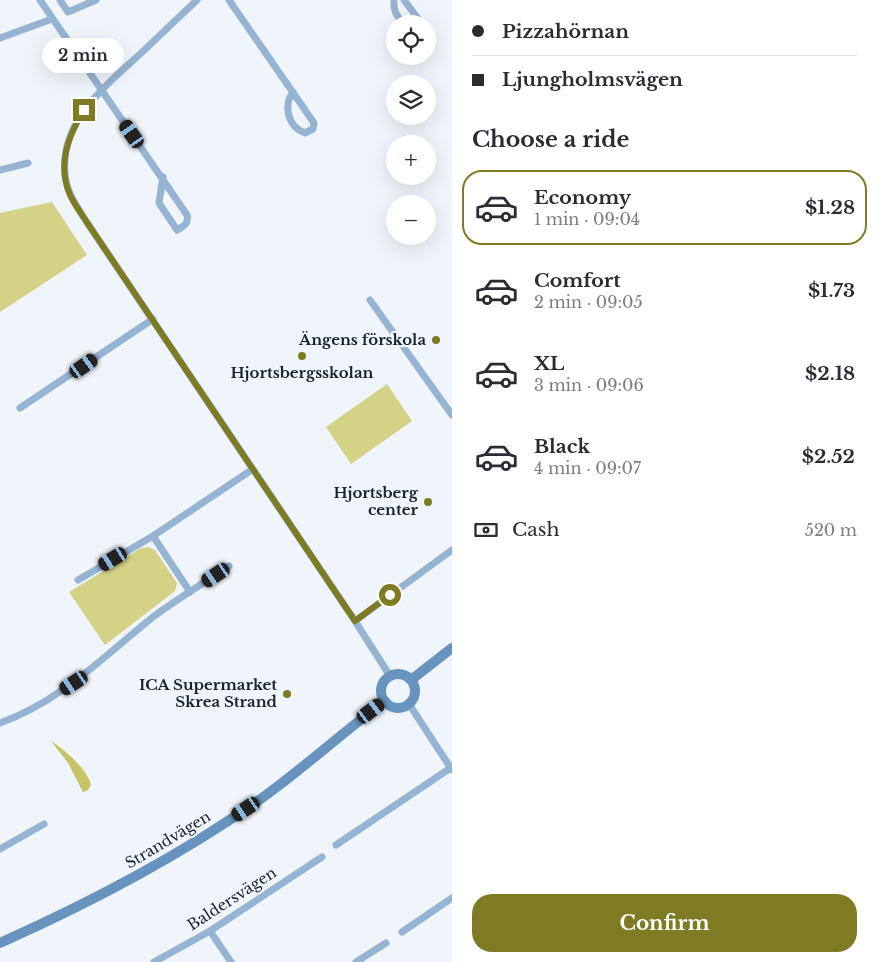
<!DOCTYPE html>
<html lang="en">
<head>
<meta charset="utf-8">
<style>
  body { margin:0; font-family:"Libre Baskerville",serif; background:#f7f7f7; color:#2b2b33; height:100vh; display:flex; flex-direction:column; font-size:19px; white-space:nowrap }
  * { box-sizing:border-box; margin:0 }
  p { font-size:16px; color:#7c7c81 }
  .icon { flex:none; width:28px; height:28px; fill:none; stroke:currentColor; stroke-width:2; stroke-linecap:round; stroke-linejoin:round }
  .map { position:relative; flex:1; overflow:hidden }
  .sheet { display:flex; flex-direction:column; background:#fff; width:425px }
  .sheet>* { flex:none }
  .banner { display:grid; align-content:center; height:110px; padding:0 20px; background:#fff }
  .tools { position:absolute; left:386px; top:15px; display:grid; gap:10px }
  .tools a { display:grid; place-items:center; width:50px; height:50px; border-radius:50%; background:#fff; box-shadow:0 5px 20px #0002; font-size:25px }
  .end { position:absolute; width:22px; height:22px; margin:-11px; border:6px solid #7e7b23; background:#fff; box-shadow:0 0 0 2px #fff }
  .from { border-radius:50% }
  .bubble { position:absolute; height:35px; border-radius:18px; background:#fff; box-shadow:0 5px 20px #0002; font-size:16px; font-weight:700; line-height:35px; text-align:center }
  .car { position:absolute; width:15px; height:30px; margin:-15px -8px; border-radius:6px; box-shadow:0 0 4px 1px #0007; background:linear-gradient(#222 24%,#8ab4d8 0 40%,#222 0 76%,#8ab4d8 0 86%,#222 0) }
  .banner b { display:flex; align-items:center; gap:18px; height:48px; font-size:19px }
  .banner b+b { border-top:1px solid #e1e1e2 }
  .banner i { width:12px; height:12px; background:#2b2b33 }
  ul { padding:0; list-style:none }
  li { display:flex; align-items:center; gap:15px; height:75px; margin:0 10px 8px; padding:0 10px; border:2px solid transparent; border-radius:20px }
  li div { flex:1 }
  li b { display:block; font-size:19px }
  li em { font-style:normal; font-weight:700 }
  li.current { border-color:#7e7b23 }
  li>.icon { width:45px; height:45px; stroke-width:1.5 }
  h2 { padding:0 20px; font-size:22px; line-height:60px }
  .pay { display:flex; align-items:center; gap:12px; height:55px; padding:0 20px; font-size:19px }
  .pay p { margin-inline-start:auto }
  .action { display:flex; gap:10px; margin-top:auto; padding:10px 20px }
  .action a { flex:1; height:58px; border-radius:20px; background:#7e7b23; color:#fff; font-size:20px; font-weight:700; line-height:58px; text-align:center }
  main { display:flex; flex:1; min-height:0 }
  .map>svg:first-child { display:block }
  .green { fill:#d3d286 }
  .water { fill:#c6c465 }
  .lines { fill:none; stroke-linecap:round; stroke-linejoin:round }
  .street { stroke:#96b3d1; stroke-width:7 }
  .secondary { stroke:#6793be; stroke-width:10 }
  .route { stroke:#7e7b23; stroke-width:6 }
  .poi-dot { fill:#7e7b23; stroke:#eff5fa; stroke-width:2 }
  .labels { text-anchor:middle; stroke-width:4.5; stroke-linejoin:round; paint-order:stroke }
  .poi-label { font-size:15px; font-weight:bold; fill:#19232d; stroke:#eff5fa; text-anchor:end }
  .street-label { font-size:15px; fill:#19232d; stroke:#eff5fa }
</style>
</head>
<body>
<main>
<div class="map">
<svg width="452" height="962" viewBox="0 0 452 962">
  <rect width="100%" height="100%" fill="#eff5fa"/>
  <g class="green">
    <path d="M 52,202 L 87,255 L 0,312 L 0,213 Z"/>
    <path d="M 387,384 L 412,421 L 351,464 L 326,427 Z"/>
    <path d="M 148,547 L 155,550 L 177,583 L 175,591 L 105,645 L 69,592 L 141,548 Z"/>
  </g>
  <path class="water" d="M 51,741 C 64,749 88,770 91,785 L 88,790 L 83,792 L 68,763 Z"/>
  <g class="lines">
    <g class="street">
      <path d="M 40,0 L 187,215 C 189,224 184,226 177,230 L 159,203 L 163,177"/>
      <path d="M 60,0 L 68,12 L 96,0"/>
      <path d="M 197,0 C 178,18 158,37 139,55 C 105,86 60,122 65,173 C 66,192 77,206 86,221 L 355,621 L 390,676"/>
      <path d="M 229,0 L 314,123 L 313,129 L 305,133 C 288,127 283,106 293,92"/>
      <path d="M 394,0 C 393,11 397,15 403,24"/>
      <path d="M 404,0 L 422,24"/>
      <path d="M 0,38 L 52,19"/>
      <path d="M 0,170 L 28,163"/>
      <path d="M 370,300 L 452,415"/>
      <path d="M 20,408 L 153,319"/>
      <path d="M 153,536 L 190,592"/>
      <path d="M 78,580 L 153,536 L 253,469"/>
      <path d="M 355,621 L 452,550"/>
      <path d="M 409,704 L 452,770"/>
      <path d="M 0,723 C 60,702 104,656 153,617 C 177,599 204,583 229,566"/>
      <path d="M 336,845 L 452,767"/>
      <path d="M 0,849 L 44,824"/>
      <path d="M 210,931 L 231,962"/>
      <path d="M 402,932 L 452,898"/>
      <path d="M 154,962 L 210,931 L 322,857"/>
      <path d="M 356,962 L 386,943"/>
    </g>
    <g class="secondary">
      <circle cx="398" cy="691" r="17"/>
      <path d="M 411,680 L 452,648"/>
      <path d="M 0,943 C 92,902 180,856 262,798 C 305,767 343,732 385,701"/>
    </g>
  </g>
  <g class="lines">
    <path class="route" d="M 84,110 C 68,136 57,165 70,195 C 74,204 81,213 86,221 L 355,621 L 390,595"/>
  </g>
  <g class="poi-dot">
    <circle cx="436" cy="340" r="5"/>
    <circle cx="302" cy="356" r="5"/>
    <circle cx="428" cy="502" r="5"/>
    <circle cx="287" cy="694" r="5"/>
  </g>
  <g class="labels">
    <g class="poi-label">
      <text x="426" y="345">Ängens förskola</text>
      <text x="302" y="378" text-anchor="middle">Hjortsbergsskolan</text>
      <text x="418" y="498">Hjortsberg<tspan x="418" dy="17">center</tspan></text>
      <text x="277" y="690">ICA Supermarket<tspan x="277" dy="17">Skrea Strand</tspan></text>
    </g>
    <g class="street-label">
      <text transform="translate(168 840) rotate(-31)" y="5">Strandvägen</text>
      <text transform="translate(232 899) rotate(-33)" y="5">Baldersvägen</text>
    </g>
  </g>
</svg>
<div class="tools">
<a><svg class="icon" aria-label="locate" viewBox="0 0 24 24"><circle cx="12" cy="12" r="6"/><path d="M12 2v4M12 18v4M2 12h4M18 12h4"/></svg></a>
<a><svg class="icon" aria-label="layers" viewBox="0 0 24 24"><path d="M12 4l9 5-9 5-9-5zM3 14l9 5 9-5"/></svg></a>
<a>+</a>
<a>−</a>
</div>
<i class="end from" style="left:390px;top:595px"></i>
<i class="end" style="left:84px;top:110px"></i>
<div class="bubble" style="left:42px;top:38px;width:82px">2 min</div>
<i class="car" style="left:132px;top:134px;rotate:325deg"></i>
<i class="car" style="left:84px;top:366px;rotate:55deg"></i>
<i class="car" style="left:113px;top:559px;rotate:239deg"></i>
<i class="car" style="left:216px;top:575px;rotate:236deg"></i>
<i class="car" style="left:74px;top:683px;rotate:236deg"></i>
<i class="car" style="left:371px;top:711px;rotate:53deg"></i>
<i class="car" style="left:246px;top:809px;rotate:236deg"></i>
</div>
<section class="sheet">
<div class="banner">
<b><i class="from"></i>Pizzahörnan</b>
<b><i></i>Ljungholmsvägen</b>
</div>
<h2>Choose a ride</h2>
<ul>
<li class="current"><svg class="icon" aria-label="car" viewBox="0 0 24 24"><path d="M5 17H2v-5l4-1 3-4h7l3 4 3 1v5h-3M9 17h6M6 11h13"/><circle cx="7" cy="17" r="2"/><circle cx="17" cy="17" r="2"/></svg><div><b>Economy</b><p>1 min · 09:04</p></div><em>$1.28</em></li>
<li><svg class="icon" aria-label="car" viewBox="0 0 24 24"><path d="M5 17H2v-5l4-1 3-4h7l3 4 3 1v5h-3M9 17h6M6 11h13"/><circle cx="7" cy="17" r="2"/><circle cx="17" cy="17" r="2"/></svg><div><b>Comfort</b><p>2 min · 09:05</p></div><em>$1.73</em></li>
<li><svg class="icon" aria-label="car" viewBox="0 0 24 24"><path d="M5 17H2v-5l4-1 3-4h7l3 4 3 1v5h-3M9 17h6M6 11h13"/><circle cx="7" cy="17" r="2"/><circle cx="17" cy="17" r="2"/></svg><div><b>XL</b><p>3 min · 09:06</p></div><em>$2.18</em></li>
<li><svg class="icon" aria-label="car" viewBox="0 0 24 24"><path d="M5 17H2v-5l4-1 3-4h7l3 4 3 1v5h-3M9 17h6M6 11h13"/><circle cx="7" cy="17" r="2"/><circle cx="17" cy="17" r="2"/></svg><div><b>Black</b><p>4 min · 09:07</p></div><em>$2.52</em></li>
</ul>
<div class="pay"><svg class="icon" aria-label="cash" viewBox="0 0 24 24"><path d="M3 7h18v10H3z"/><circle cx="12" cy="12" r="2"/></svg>Cash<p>520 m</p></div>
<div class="action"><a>Confirm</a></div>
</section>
</main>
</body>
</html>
